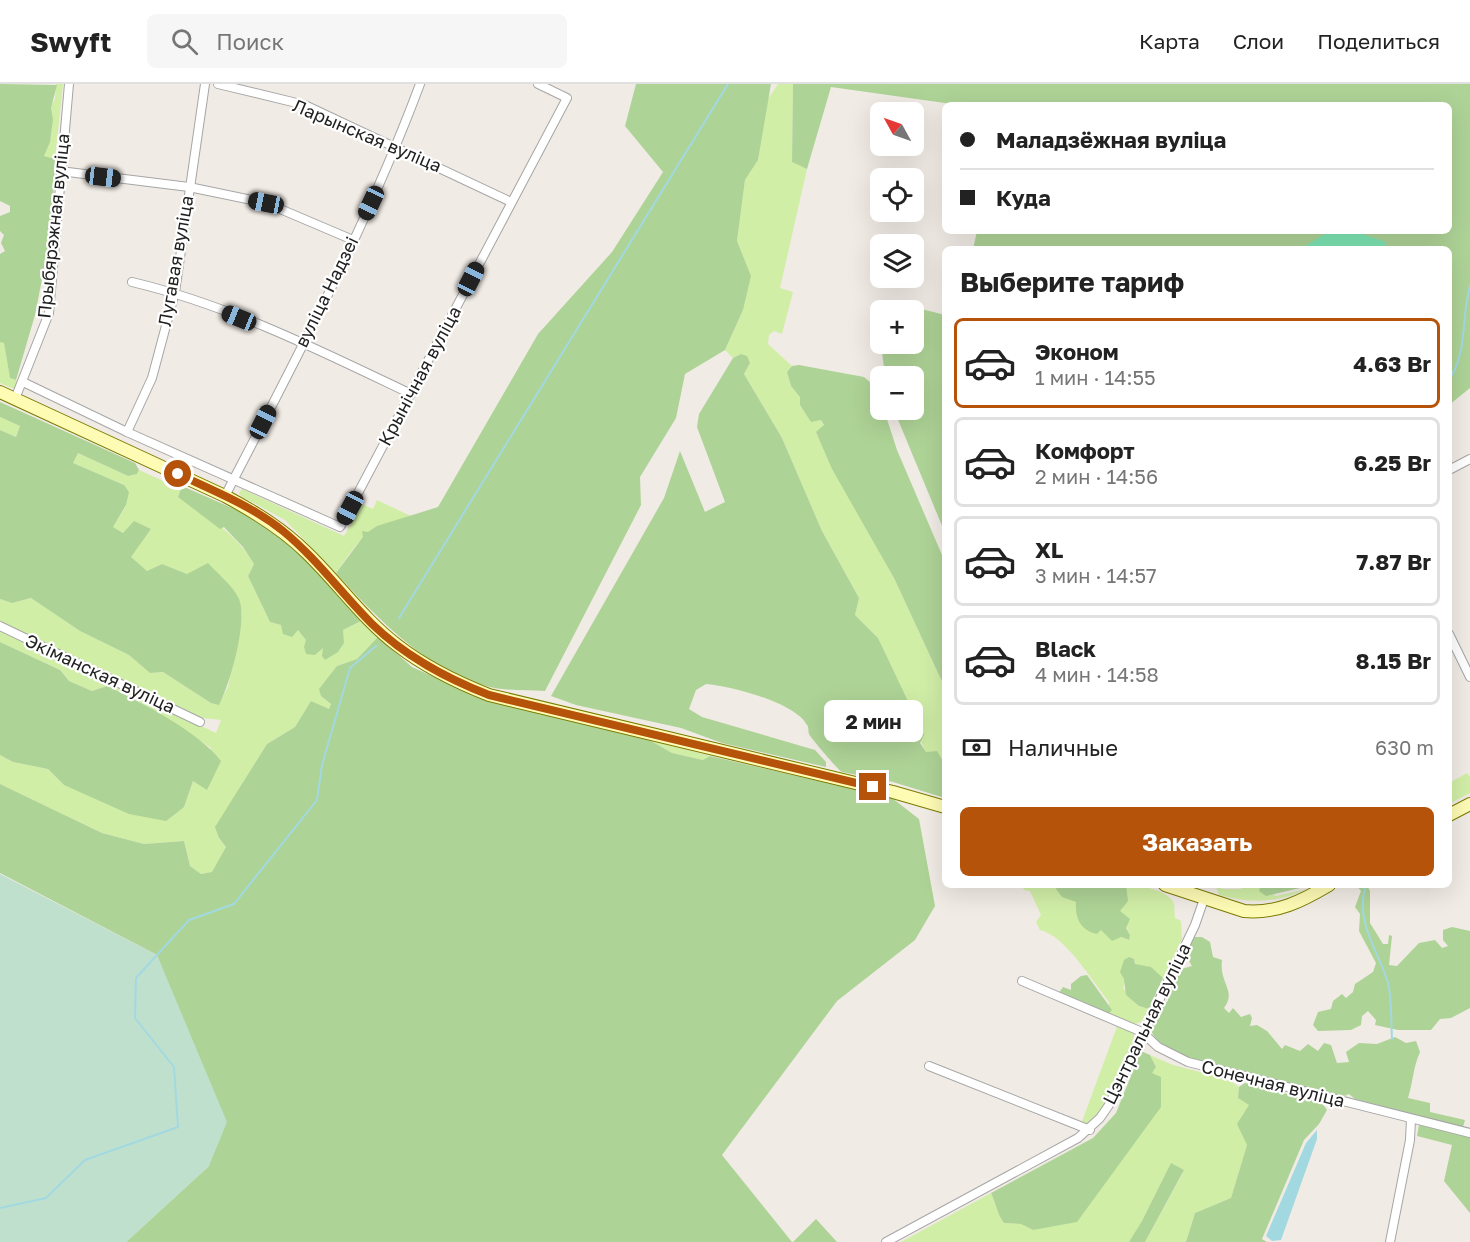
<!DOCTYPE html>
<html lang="ru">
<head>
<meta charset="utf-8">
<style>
  body { margin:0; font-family:"Golos Text",sans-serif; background:#f6f6f6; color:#222; height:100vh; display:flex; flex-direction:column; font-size:22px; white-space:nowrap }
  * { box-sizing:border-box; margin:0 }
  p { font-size:20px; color:#767676 }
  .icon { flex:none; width:33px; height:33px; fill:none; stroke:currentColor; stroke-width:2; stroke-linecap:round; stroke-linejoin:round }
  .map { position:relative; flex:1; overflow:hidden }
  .details { position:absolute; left:942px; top:162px; width:510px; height:642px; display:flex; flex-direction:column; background:#fff; border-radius:9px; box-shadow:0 6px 24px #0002 }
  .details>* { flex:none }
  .guide { position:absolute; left:942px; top:18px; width:510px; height:132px; border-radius:9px; box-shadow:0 6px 24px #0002; display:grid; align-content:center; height:132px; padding:0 18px; background:#fff }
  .needle { width:39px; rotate:310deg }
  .buttons { position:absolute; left:870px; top:18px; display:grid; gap:12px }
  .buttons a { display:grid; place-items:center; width:54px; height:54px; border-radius:9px; background:#fff; box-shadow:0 6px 24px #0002; font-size:30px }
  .end { position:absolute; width:27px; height:27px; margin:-14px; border:8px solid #b45309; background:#fff; box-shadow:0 0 0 3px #fff }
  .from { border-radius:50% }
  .bubble { position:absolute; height:42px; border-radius:9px; background:#fff; box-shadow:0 6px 24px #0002; font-size:20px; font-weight:700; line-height:42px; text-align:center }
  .car { position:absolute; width:18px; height:36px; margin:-18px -9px; border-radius:8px; box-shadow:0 0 4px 2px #0007; background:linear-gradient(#222 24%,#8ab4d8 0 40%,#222 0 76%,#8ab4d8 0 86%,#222 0) }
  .guide b { display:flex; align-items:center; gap:21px; height:57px; font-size:22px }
  .guide b+b { border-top:2px solid #e0e0e0 }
  .guide i { width:15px; height:15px; background:#222 }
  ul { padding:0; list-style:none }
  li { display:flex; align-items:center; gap:18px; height:90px; margin:0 12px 9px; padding:0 6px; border:3px solid #e0e0e0; border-radius:9px }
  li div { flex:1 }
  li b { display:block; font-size:22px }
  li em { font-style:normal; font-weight:700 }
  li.current { border-color:#b45309 }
  li>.icon { width:54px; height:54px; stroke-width:1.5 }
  h2 { padding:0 18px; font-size:27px; line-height:72px }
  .pay { display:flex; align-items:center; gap:15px; height:66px; padding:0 18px; font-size:22px }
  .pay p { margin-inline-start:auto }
  .button { display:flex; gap:12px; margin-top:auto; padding:12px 18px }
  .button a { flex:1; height:69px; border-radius:9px; background:#b45309; color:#fff; font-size:24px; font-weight:700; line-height:69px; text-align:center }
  header { display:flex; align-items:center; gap:36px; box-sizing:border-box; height:84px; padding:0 30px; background:#fff; border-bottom:2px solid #e0e0e0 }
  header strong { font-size:28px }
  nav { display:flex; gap:33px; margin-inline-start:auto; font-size:21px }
  .search { width:420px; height:54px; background:#f6f6f6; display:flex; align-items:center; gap:15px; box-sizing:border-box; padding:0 21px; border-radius:9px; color:#767676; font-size:22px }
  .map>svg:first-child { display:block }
  .grass { fill:#d1eea7 }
  .forest { fill:#aed396 }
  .wetland { fill:#c0e0ce }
  .pitch { fill:#7de5b3 }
  .water { fill:#a2d9e1 }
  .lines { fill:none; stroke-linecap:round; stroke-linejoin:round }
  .stream { stroke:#a2d9e1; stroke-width:2 }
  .minor-casing { stroke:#a6a6a6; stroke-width:10 }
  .secondary-casing { stroke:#7b7c00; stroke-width:14 }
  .minor { stroke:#fff; stroke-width:8 }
  .secondary { stroke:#fefbb5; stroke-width:12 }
  .route { stroke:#b45309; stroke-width:8 }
  .labels { text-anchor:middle; stroke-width:4.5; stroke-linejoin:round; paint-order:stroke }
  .street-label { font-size:18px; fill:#1f1f1f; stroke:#fff }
</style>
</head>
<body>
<header>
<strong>Swyft</strong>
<div class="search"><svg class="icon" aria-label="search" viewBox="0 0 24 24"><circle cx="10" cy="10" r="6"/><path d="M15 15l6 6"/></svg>Поиск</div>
<nav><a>Карта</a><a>Слои</a><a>Поделиться</a></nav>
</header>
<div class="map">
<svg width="1470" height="1158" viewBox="0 0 1470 1158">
  <rect width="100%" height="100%" fill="#f1ebe5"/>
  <g class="grass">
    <path d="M 56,0 L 63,0 L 55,75 L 44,72 C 51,56 55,41 50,24 L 55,15 Z"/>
    <path d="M 778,0 L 793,0 L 792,78 L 807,85 L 780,204 L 793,208 L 782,250 L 774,247 L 769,251 L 768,260 L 792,282 L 787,288 L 791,302 L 801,313 L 800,321 L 811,337 L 821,336 L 824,342 L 816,349 L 894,494 L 945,604 L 945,680 L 937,667 L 926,669 L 878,554 L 855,531 L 859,514 L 822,447 L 782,354 L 744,290 L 750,279 L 741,270 L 733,274 L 725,266 L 743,226 L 750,192 L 737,157 L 745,96 L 758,76 L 766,18 Z"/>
    <path d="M 0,258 L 4,258 L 10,294 L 21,298 L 14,305 L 0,299 Z"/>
    <path d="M 0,333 L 20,342 L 16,353 L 0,346 Z"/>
    <path d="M 78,369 L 128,392 L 137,390 L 139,386 L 174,402 L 182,402 L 178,413 C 209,433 235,449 254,480 L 248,492 L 270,538 L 298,546 L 307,556 L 343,546 L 361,537 L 378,553 L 357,575 L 337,582 L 321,612 L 331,620 L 329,625 L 311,618 L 295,643 L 267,660 L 246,694 L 219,754 L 226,763 L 213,788 L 201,790 L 190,782 L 184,757 L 144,760 L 102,749 L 0,700 L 0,671 L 13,678 L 48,685 L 64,701 L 184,723 L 193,697 L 208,705 L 211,664 L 135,615 L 107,602 L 92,607 L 69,597 L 60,586 L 0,558 L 0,547 L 216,649 L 221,636 L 202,634 L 0,538 L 0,515 L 12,519 L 31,514 L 80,547 L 129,571 L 150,589 L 163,588 L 211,619 L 219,620 L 228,603 L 242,529 L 187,490 L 162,480 L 147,487 L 130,473 L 151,445 L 123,449 L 113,443 L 126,422 L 124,401 L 73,379 Z"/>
    <path d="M 242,405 L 344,452 L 362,420 L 373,425 L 377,416 L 411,432 C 367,445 362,451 336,489 L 285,436 L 241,412 L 239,409 Z"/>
    <path d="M 646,654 L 710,672 L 703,676 L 672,669 Z"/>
    <path d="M 1467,689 L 1470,693 L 1470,709 L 1449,720 L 1449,699 Z"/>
    <path d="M 1022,801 L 1057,801 L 1056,805 L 1076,818 L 1101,845 L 1128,856 L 1130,851 L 1119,827 L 1126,801 C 1138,801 1170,806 1174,820 C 1175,823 1174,829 1175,834 L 1181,837 L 1182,855 L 1163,894 L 1135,880 L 1134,875 L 1123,904 L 1139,922 L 1149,925 L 1141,938 L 1134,940 L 1107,931 L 1109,918 C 1092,897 1066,852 1040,846 L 1036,838 L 1041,831 L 1030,807 L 1024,806 Z"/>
    <path d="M 1215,801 L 1220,801 L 1221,805 L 1241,805 L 1242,801 L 1257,801 L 1276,812 L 1307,805 C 1276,819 1252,820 1219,811 Z"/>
    <path d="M 1118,940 L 1134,948 L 1134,959 L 1106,1019 L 1087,1042 L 1081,1040 Z"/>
    <path d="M 1150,971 L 1173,981 L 1227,995 L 1239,1003 L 1238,1014 L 1250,1021 L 1247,1061 L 1231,1114 L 1195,1129 L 1186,1158 L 1145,1158 L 1184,1087 L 1129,1158 L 901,1158 L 991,1109 C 996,1119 997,1130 1004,1139 L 1021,1140 L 1033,1146 L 1151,989 L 1156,983 Z"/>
  </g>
  <g class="forest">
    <path d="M 0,0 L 57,1 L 51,24 L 53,36 L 50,58 L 44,72 L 55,75 L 52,144 L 35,231 L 16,296 L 10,294 L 4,259 L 0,258 L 0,170 L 5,167 L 1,159 L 4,151 L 0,147 L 0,132 L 10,128 L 10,122 L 0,117 Z"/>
    <path d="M 636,0 L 771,0 L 758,76 L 745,96 L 737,157 L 751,192 L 743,226 L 725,266 L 685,290 L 676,334 L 640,393 L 641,421 L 545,607 C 527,606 507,607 490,603 C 428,588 377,534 336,489 L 363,453 L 362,447 L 368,448 L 377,442 L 438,423 L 538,250 L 612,168 L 663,88 L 625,42 Z"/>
    <path d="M 793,0 L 1470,0 L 1470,304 L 1449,321 L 1449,165 L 973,165 L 977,147 L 1449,147 L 1449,21 L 959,21 L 831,3 L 807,85 L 792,78 Z"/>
    <path d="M 898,219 L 945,231 L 945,449 L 894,326 L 914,326 L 914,292 L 885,292 L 882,268 L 885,260 L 914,260 L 914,226 L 895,226 Z"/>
    <path d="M 741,270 L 747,272 L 750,279 L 744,290 L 782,354 L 822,447 L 859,514 L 855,531 L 878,554 L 924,651 L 920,659 L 926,668 L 937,667 L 945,680 L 945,714 L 893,698 L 842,688 C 838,686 811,654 809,650 C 808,647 809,643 807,641 C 795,618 730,602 706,600 L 696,606 L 689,625 L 702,633 L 815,666 L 826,678 L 826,683 L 722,659 L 681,644 L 576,621 L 551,612 L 664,414 L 680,367 L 705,428 L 725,418 L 697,343 L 699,330 L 733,274 Z"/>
    <path d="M 799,281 L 864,293 C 876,302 880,311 880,326 L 884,326 L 897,366 L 945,478 L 945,604 L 894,494 L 832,385 L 816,348 L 824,341 L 821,336 L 811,338 L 800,321 L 800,313 L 791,302 L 787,288 L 792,282 Z"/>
    <path d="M 0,318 L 135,379 L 139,386 L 137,390 L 128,392 L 78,369 L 73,379 L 124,401 L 129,408 L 126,421 L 113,443 L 123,449 L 134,437 L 151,445 L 131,473 L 147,487 L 162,480 L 187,490 L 208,479 C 218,490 234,503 239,515 C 248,537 230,600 219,621 L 211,619 L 163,588 L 150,589 L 129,571 L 80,547 L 31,514 L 12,519 L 0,515 L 0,346 L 16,353 L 20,342 L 0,333 Z"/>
    <path d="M 182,402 L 257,435 L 305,475 L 361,537 L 343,546 L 344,559 L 338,568 L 325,576 L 322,572 L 323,564 L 315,571 L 306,570 L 304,563 L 306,556 L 298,546 L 292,553 L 283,550 L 281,541 L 270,538 L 248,492 L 254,480 L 243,463 L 224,443 L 220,445 L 178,413 Z"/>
    <path d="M 378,553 L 412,583 L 487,617 L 646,654 L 672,669 L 703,676 L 710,672 L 892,714 L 919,735 L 935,822 L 915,856 L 837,917 L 722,1071 L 792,1158 L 126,1158 L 209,1082 L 175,919 L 157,871 L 0,789 L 0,700 L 102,749 L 144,760 L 184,757 L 190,782 L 201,790 L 212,788 L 226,763 L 219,754 L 215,743 L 267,660 L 295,643 L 311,617 L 329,625 L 331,620 L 321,612 L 319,605 L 337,582 L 357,575 Z"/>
    <path d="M 0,558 L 60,586 L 69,597 L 92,607 L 107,602 C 141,618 199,648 221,677 L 207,706 L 193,697 L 184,723 L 166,737 L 129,730 L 64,701 L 48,685 L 13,678 L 0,671 Z"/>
    <path d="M 1057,801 L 1126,801 L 1128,817 L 1120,827 L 1130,835 L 1126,844 L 1130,851 L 1129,856 L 1121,853 L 1112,857 L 1101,846 L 1097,850 C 1080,846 1075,834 1076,818 L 1062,813 L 1056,805 Z"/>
    <path d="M 1257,801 L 1313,801 L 1266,812 L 1259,807 L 1260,804 Z"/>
    <path d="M 1356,801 L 1367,801 L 1370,807 L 1370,839 L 1383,860 L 1388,860 L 1389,851 L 1392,852 L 1389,881 L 1397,882 L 1419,859 L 1435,856 L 1442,864 L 1448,862 L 1443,856 L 1443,846 L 1452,843 L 1470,847 L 1470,924 L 1451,934 L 1440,935 L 1431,946 L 1398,946 L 1375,941 L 1376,936 L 1368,927 L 1362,932 L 1361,941 L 1351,946 L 1318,947 L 1313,941 L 1318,928 L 1331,925 L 1333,917 L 1342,910 L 1346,914 L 1353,908 L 1355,900 L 1373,888 L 1376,879 L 1359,847 L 1360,830 L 1355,823 L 1361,807 Z"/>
    <path d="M 1194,853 L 1202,853 L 1210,858 L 1213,873 L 1222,876 C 1219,900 1237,906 1224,924 L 1229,929 L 1233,924 L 1241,933 L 1250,930 L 1252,934 L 1250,942 L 1257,941 L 1267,947 L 1282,965 L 1285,961 L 1300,967 L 1308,960 L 1318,967 L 1324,959 L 1331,961 L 1337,979 L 1349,978 L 1346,968 L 1359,959 L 1377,960 L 1395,953 L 1406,959 L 1416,957 L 1420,968 C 1413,983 1413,999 1408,1014 L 1430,1019 L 1430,1028 L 1465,1036 L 1463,1043 L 1355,1015 L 1349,1010 L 1342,1013 C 1313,1006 1285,999 1256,992 C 1229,985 1105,963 1168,917 L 1168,908 L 1178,886 L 1192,882 L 1189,877 L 1190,868 L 1188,863 Z"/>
    <path d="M 1129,873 L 1134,875 L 1135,880 L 1151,883 L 1163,894 L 1149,925 L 1139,922 L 1126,911 L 1124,895 L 1120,888 L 1124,876 Z"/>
    <path d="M 1087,891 L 1112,926 L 1107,931 L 1058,910 L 1063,903 L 1071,906 L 1071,900 L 1081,892 Z"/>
    <path d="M 1141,967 L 1150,971 L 1156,983 L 1152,989 L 1161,993 L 1161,1023 L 1077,1138 L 1033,1146 L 1021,1140 L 1004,1139 C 997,1130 996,1119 991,1109 L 1093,1054 L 1116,1029 Z"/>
    <path d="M 1245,999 L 1322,1019 L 1327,1026 L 1319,1040 L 1304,1056 L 1262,1155 L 1267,1158 L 1186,1158 L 1195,1129 L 1231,1114 L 1247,1061 L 1237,1040 L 1249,1021 L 1238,1014 L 1239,1003 Z"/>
    <path d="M 1419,1041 L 1470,1053 L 1470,1129 L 1444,1097 L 1452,1061 L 1417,1052 Z"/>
    <path d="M 1171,1079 L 1184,1086 L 1145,1158 L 1129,1158 L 1142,1137 Z"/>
    <path d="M 816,1135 L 837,1158 L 793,1158 Z"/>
  </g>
  <path class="wetland" d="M 0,790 L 157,871 L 227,1038 L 209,1082 L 126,1158 L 0,1158 Z"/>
  <path class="pitch" d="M 1330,147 L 1353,147 L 1386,158 L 1385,165 L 1300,165 Z"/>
  <path class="water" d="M 1317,1046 L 1317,1055 L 1281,1156 L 1272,1157 L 1266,1152 L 1306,1059 Z"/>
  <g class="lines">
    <g class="stream">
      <path d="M 1449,295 C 1468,270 1461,232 1470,202"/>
      <path d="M 399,534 L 728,0"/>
      <path d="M 1366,801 C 1354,838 1378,865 1388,899 C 1392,916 1391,937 1392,955"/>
      <path d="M 0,1124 L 46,1114 L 85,1076 L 178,1043 L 174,983 L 135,934 L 136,894 L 189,836 L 234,820 L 317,716 L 322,681 L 350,584 L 376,562"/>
    </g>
    <g class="minor-casing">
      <g id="minor">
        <path d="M 218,0 L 305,21 L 511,118"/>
        <path d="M 60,87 L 189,103 L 266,119 L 353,156"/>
        <path d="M 132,198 C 229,221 321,267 411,310"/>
        <path d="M 23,298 L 127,348 L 340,443 L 567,14 L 538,0"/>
        <path d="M 15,315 L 49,229 L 69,0"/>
        <path d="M 127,348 L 152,294 L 175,208 L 205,0"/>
        <path d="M 1449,386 L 1470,375"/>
        <path d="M 225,412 C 295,277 367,142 420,0"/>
        <path d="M 0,542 L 200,638"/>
        <path d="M 1449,550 L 1470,593"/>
        <path d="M 1022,897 L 1142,948 L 1158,963 L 1188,978 L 1470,1049"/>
        <path d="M 929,982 L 1090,1046"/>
        <path d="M 886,1158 L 1078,1054 L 1100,1034 L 1109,1021 L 1195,841 L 1204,815"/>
        <path d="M 1390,1158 L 1410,1056 L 1411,1035"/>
      </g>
    </g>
    <g class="secondary-casing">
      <g id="secondary">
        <path d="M 0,308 L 225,412 C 255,428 283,445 307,469 C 338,499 363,535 397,561 C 425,583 456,598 489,611 L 893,708 L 945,723"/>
        <path d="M 1449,731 L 1470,720"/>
        <path d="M 1165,801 L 1244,827 C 1277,830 1302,817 1329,801"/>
      </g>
    </g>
    <use href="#minor" class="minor"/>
    <use href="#secondary" class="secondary"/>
  </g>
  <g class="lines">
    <path class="route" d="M 178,390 C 214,407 252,422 283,447 C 316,474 342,510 372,540 C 406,573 446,594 489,611 L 873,703"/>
  </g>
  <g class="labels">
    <g class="street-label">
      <text transform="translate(367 52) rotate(23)" y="6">Ларынская вуліца</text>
      <text transform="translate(54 142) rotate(-84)" y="6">Прыбярэжная вуліца</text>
      <text transform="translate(176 177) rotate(-80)" y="6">Лугавая вуліца</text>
      <text transform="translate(327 208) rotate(-64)" y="6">вуліца Надзеі</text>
      <text transform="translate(420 292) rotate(-62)" y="6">Крынічная вуліца</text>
      <text transform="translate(100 590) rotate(25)" y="6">Экіманская вуліца</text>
      <text transform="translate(1147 940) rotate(-64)" y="6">Цэнтральная вуліца</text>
      <text transform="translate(1273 1000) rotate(14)" y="6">Сонечная вуліца</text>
    </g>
  </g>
</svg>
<div class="buttons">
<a><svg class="needle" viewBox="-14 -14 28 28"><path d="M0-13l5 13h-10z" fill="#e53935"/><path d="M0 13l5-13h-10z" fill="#767676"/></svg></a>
<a><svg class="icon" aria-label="locate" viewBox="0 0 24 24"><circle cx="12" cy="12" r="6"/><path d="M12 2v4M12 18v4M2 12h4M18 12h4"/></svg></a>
<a><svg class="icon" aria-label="layers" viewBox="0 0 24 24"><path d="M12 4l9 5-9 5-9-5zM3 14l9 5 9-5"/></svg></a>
<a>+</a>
<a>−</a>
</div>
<i class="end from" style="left:178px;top:390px"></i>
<i class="end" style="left:873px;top:703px"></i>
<div class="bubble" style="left:824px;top:616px;width:99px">2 мин</div>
<i class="car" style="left:103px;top:93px;rotate:97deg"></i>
<i class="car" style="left:266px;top:119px;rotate:281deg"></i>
<i class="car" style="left:371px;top:119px;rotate:205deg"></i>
<i class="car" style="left:471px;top:195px;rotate:27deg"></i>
<i class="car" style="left:239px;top:234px;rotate:292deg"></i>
<i class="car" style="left:263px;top:338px;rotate:27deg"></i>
<i class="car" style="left:350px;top:424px;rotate:208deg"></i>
<div class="guide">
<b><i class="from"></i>Маладзёжная вуліца</b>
<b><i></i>Куда</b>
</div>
<section class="details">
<h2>Выберите тариф</h2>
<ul>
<li class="current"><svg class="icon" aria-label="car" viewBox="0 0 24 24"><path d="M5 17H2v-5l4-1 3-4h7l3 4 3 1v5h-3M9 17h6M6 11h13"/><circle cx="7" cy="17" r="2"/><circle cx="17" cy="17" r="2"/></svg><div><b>Эконом</b><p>1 мин · 14:55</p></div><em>4.63 Br</em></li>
<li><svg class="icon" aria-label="car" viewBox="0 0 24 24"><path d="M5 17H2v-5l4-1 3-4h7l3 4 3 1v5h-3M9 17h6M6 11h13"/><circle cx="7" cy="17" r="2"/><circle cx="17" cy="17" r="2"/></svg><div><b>Комфорт</b><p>2 мин · 14:56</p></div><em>6.25 Br</em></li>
<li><svg class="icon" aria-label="car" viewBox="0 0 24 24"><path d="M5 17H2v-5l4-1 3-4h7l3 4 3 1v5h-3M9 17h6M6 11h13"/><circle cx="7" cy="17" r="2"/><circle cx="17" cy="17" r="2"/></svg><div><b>XL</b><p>3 мин · 14:57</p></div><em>7.87 Br</em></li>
<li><svg class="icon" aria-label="car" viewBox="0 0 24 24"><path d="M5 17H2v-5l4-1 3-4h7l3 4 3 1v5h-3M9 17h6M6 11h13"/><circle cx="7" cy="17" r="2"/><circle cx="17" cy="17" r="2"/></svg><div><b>Black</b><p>4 мин · 14:58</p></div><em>8.15 Br</em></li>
</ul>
<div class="pay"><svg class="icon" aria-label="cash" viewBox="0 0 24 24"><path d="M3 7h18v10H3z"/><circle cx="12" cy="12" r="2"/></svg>Наличные<p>630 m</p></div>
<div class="button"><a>Заказать</a></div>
</section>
</div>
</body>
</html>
